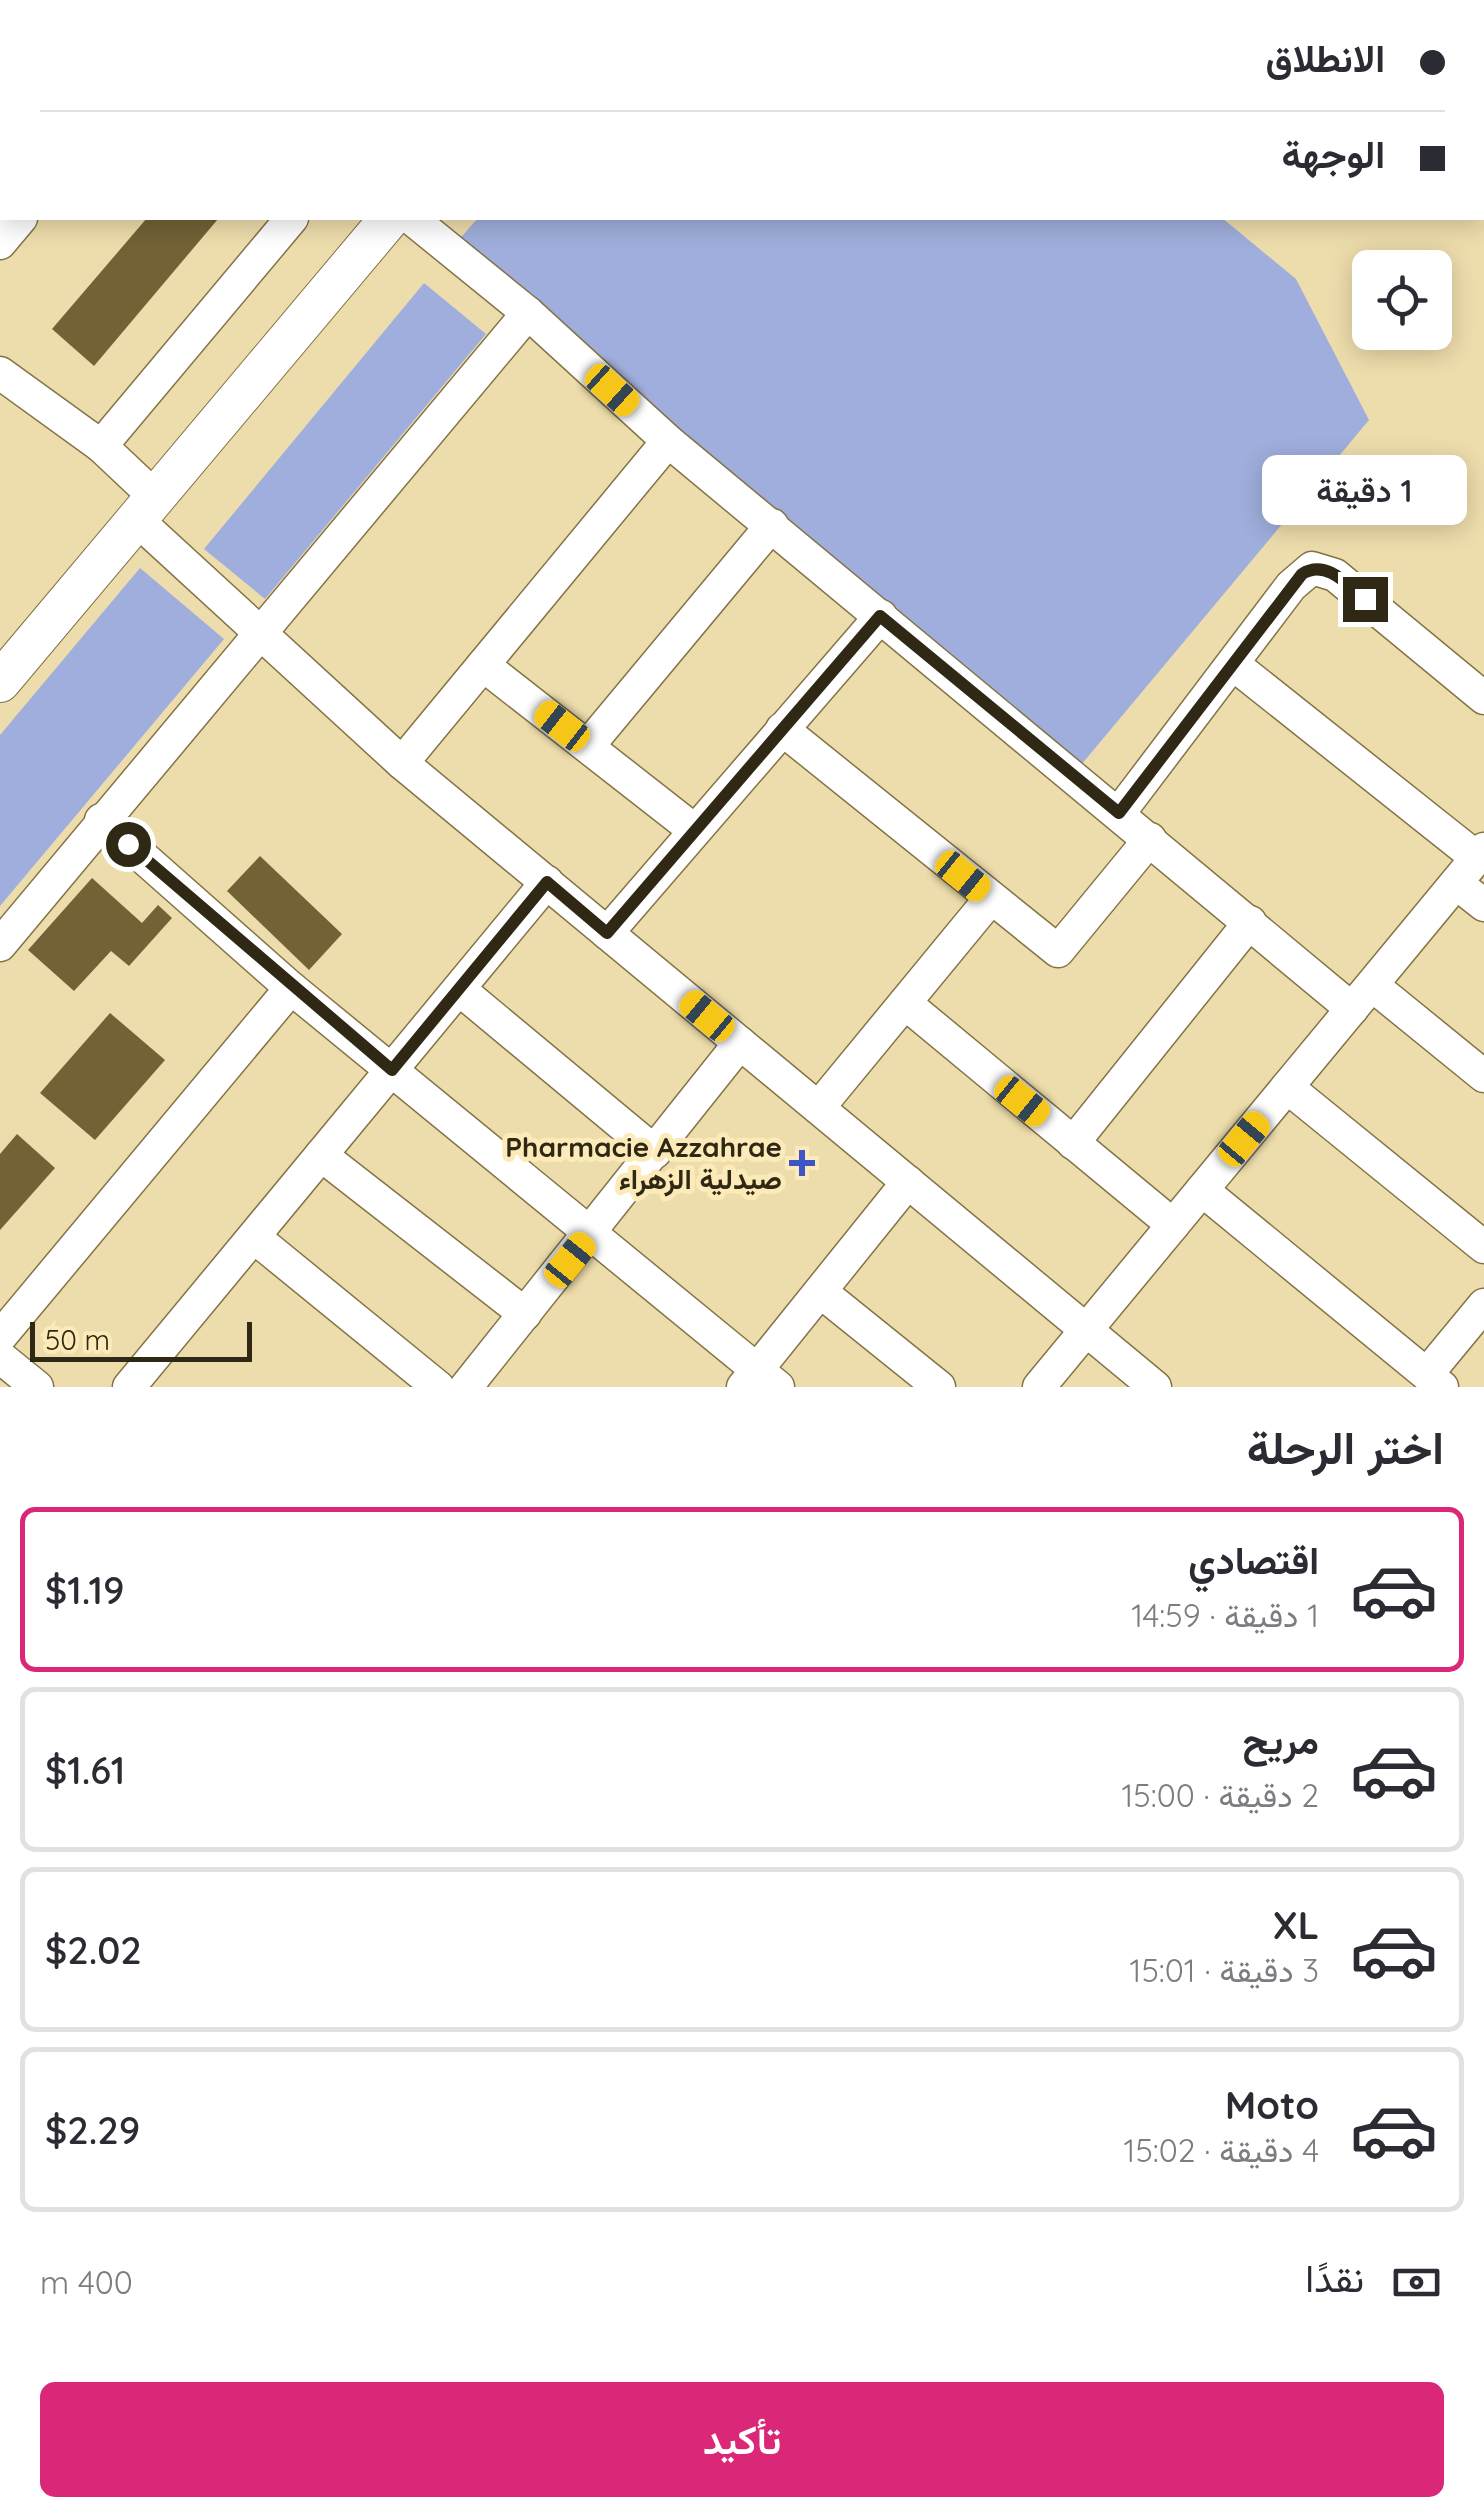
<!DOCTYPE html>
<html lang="ar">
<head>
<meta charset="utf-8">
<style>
  body { margin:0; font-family:Quicksand,Vazirmatn,sans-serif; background:#f2f2f3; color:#2b2b33; direction:rtl; height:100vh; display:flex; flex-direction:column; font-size:38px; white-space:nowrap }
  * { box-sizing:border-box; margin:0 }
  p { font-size:32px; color:#7c7c81 }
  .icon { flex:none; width:55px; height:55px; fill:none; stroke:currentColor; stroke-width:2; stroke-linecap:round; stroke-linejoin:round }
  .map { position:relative; height:1387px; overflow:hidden; direction:ltr }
  .panel { display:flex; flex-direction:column; background:#fff; flex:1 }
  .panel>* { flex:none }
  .guide { position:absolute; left:0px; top:0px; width:1485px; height:220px; box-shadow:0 5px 25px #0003; direction:rtl; display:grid; align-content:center; height:220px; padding:0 40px; background:#fff }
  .buttons { position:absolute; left:1352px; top:250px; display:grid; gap:20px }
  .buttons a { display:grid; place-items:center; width:100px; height:100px; border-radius:15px; background:#fff; box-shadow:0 5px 25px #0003; font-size:50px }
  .scale { position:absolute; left:30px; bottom:25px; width:222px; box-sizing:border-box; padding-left:10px; border:5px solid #2f2815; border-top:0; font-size:28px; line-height:35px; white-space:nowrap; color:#2f2815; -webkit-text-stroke:8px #fceab9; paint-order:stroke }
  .end { position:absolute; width:45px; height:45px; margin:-22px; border:12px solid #2f2815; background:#fff; box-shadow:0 0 0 5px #fff }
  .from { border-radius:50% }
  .bubble { position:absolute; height:70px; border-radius:15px; background:#fff; box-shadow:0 5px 25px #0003; font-size:32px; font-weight:600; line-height:70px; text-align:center; direction:rtl }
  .car { position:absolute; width:30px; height:60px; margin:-30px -15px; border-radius:12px; box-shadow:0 0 8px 2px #0007; background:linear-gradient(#f5c518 24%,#345 0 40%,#f5c518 0 76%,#345 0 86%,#f5c518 0) }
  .guide b { display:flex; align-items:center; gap:35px; height:95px; font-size:38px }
  .guide b+b { border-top:2px solid #e1e1e2 }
  .guide i { width:25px; height:25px; background:#2b2b33 }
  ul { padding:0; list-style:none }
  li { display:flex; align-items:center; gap:30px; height:165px; margin:0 20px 15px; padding:0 20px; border:5px solid #e1e1e2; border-radius:15px }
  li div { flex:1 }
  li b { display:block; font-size:38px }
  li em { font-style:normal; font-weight:600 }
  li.selected { border-color:#db2777 }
  li>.icon { width:90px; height:90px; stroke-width:1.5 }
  h2 { padding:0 40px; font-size:45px; line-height:120px }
  .pay { display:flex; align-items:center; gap:25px; height:110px; padding:0 40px; font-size:38px }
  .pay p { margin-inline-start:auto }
  .cta { display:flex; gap:20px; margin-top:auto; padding:20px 40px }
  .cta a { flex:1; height:115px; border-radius:15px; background:#db2777; color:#fff; font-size:40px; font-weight:600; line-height:115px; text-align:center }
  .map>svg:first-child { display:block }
  .green { fill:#9faedc }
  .building { fill:#726236 }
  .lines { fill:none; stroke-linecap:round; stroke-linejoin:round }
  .minor-casing { stroke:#837346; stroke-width:35 }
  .major-casing { stroke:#837346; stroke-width:42 }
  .minor { stroke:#fff; stroke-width:32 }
  .major { stroke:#fff; stroke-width:40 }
  .route { stroke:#2f2815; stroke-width:12 }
  .poi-dot { fill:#3e54c7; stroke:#fceab9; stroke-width:4 }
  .labels { text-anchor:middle; stroke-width:10; stroke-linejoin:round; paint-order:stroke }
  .poi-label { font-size:28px; font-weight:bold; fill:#2f2815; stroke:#fceab9; text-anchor:end }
</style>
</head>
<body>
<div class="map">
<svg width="1484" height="1387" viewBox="0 0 1484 1387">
  <rect width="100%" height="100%" fill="#eeddac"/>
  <g class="green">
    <path d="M 660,0 L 960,0 L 963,2 L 658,2 Z"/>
    <path d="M 478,218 L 1222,218 L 1296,279 L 1369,420 L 1081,765 L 455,244 Z"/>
    <path d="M 424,283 L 486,334 L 265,599 L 204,549 Z"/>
    <path d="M 140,568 L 224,639 L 0,906 L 0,735 Z"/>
  </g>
  <g class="building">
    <path d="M 147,218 L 218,219 L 94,366 L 52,329 Z"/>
    <path d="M 260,856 L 342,934 L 309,970 L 227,891 Z"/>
    <path d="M 92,878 L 142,923 L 158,905 L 172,918 L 129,966 L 111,951 L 74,991 L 28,950 Z"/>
    <path d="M 110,1013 L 165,1060 L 95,1140 L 40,1093 Z"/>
    <path d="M 17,1134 L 55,1168 L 0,1230 L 0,1154 Z"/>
  </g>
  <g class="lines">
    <g class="minor-casing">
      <g id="minor">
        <path d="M 353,0 L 356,2"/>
        <path d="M 82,2 L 84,0"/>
        <path d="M 467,2 L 469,0"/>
        <path d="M 0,86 L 2,88"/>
        <path d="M 411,218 L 528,313 L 668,441 L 1352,1009"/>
        <path d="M 0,243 L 21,218"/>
        <path d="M 0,373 L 101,446 L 153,495"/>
        <path d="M 101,446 L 292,218"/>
        <path d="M 135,518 L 402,763 L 1155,1387"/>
        <path d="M 1233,664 L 1477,858"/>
        <path d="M 483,665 L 694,830"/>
        <path d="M 782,729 L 1058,951 L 1150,839"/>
        <path d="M 588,746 L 772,525"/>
        <path d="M 402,763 L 668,441"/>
        <path d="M 1119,813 L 1291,586 L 1312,568 L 1335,575 L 1484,698"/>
        <path d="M 101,820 L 291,988 L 778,1387"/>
        <path d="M 1456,883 L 1484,905"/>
        <path d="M 607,933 L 881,616"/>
        <path d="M 0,945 L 528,313"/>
        <path d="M 1372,985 L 1484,1076"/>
        <path d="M 459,989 L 655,1152"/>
        <path d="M 905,1003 L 1173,1225"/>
        <path d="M 1287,1087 L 1484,1247"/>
        <path d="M 819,1107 L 991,898"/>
        <path d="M 1073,1143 L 1250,922"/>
        <path d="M 321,1155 L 525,1314"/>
        <path d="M 1202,1190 L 1442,1387"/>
        <path d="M 254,1237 L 438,1387"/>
        <path d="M 821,1292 L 939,1387"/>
        <path d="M 0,1337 L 291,988"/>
        <path d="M 0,1357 L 37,1387"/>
        <path d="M 1427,1374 L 1484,1305"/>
        <path d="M 129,1387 L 547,882"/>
        <path d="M 466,1387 L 740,1043"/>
        <path d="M 743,1387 L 908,1182"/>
        <path d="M 1039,1387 L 1484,849"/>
      </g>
    </g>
    <g class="major-casing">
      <g id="major">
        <path d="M 570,2 L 572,0"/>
        <path d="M 0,682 L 390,218"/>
      </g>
    </g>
    <use href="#minor" class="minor"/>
    <use href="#major" class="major"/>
  </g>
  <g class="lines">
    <path class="route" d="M 128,844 L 392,1070 L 547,882 L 607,933 L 880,616 L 1119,813 L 1302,574 C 1326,559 1347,584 1365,599"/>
  </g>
  <path class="poi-dot" d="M797 1148h10v10h10v10h-10v10h-10v-10h-10v-10h10z"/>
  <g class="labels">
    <g class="poi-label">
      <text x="782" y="1157">Pharmacie Azzahrae<tspan x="782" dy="32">صيدلية الزهراء</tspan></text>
    </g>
  </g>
</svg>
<div class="buttons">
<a><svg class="icon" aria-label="locate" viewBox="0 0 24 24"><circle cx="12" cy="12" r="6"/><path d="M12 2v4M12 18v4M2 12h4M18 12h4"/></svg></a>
</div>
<div class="scale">50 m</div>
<i class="end from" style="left:128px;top:844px"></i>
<i class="end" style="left:1365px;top:599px"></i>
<div class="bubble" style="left:1262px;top:455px;width:205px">1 دقيقة</div>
<i class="car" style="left:612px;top:390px;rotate:132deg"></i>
<i class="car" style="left:562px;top:726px;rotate:308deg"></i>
<i class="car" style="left:963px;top:876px;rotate:129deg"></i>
<i class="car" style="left:707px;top:1016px;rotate:310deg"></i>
<i class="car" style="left:1022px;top:1101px;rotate:129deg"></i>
<i class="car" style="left:1244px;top:1139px;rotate:40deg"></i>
<i class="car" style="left:570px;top:1260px;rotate:39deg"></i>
<div class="guide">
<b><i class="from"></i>الانطلاق</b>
<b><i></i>الوجهة</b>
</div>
</div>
<section class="panel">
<h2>اختر الرحلة</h2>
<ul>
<li class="selected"><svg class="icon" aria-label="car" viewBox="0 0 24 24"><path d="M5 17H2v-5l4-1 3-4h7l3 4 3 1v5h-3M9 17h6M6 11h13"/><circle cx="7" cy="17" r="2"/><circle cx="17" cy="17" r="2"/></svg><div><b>اقتصادي</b><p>1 دقيقة · 14:59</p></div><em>$1.19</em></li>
<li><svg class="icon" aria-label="car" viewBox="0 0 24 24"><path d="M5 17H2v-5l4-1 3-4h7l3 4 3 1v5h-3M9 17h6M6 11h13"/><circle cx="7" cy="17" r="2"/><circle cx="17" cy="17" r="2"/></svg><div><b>مريح</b><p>2 دقيقة · 15:00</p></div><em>$1.61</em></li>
<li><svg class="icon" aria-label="car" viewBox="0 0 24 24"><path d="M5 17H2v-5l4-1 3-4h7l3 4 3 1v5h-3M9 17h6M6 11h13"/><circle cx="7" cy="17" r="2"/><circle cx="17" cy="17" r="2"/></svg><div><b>XL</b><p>3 دقيقة · 15:01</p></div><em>$2.02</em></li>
<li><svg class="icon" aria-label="car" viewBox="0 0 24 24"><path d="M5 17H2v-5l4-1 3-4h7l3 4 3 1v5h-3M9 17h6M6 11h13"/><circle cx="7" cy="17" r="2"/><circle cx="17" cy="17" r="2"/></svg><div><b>Moto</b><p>4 دقيقة · 15:02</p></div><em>$2.29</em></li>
</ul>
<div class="pay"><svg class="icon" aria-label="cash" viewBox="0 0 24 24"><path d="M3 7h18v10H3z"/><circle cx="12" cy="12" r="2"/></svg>نقدًا<p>400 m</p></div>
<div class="cta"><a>تأكيد</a></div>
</section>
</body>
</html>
